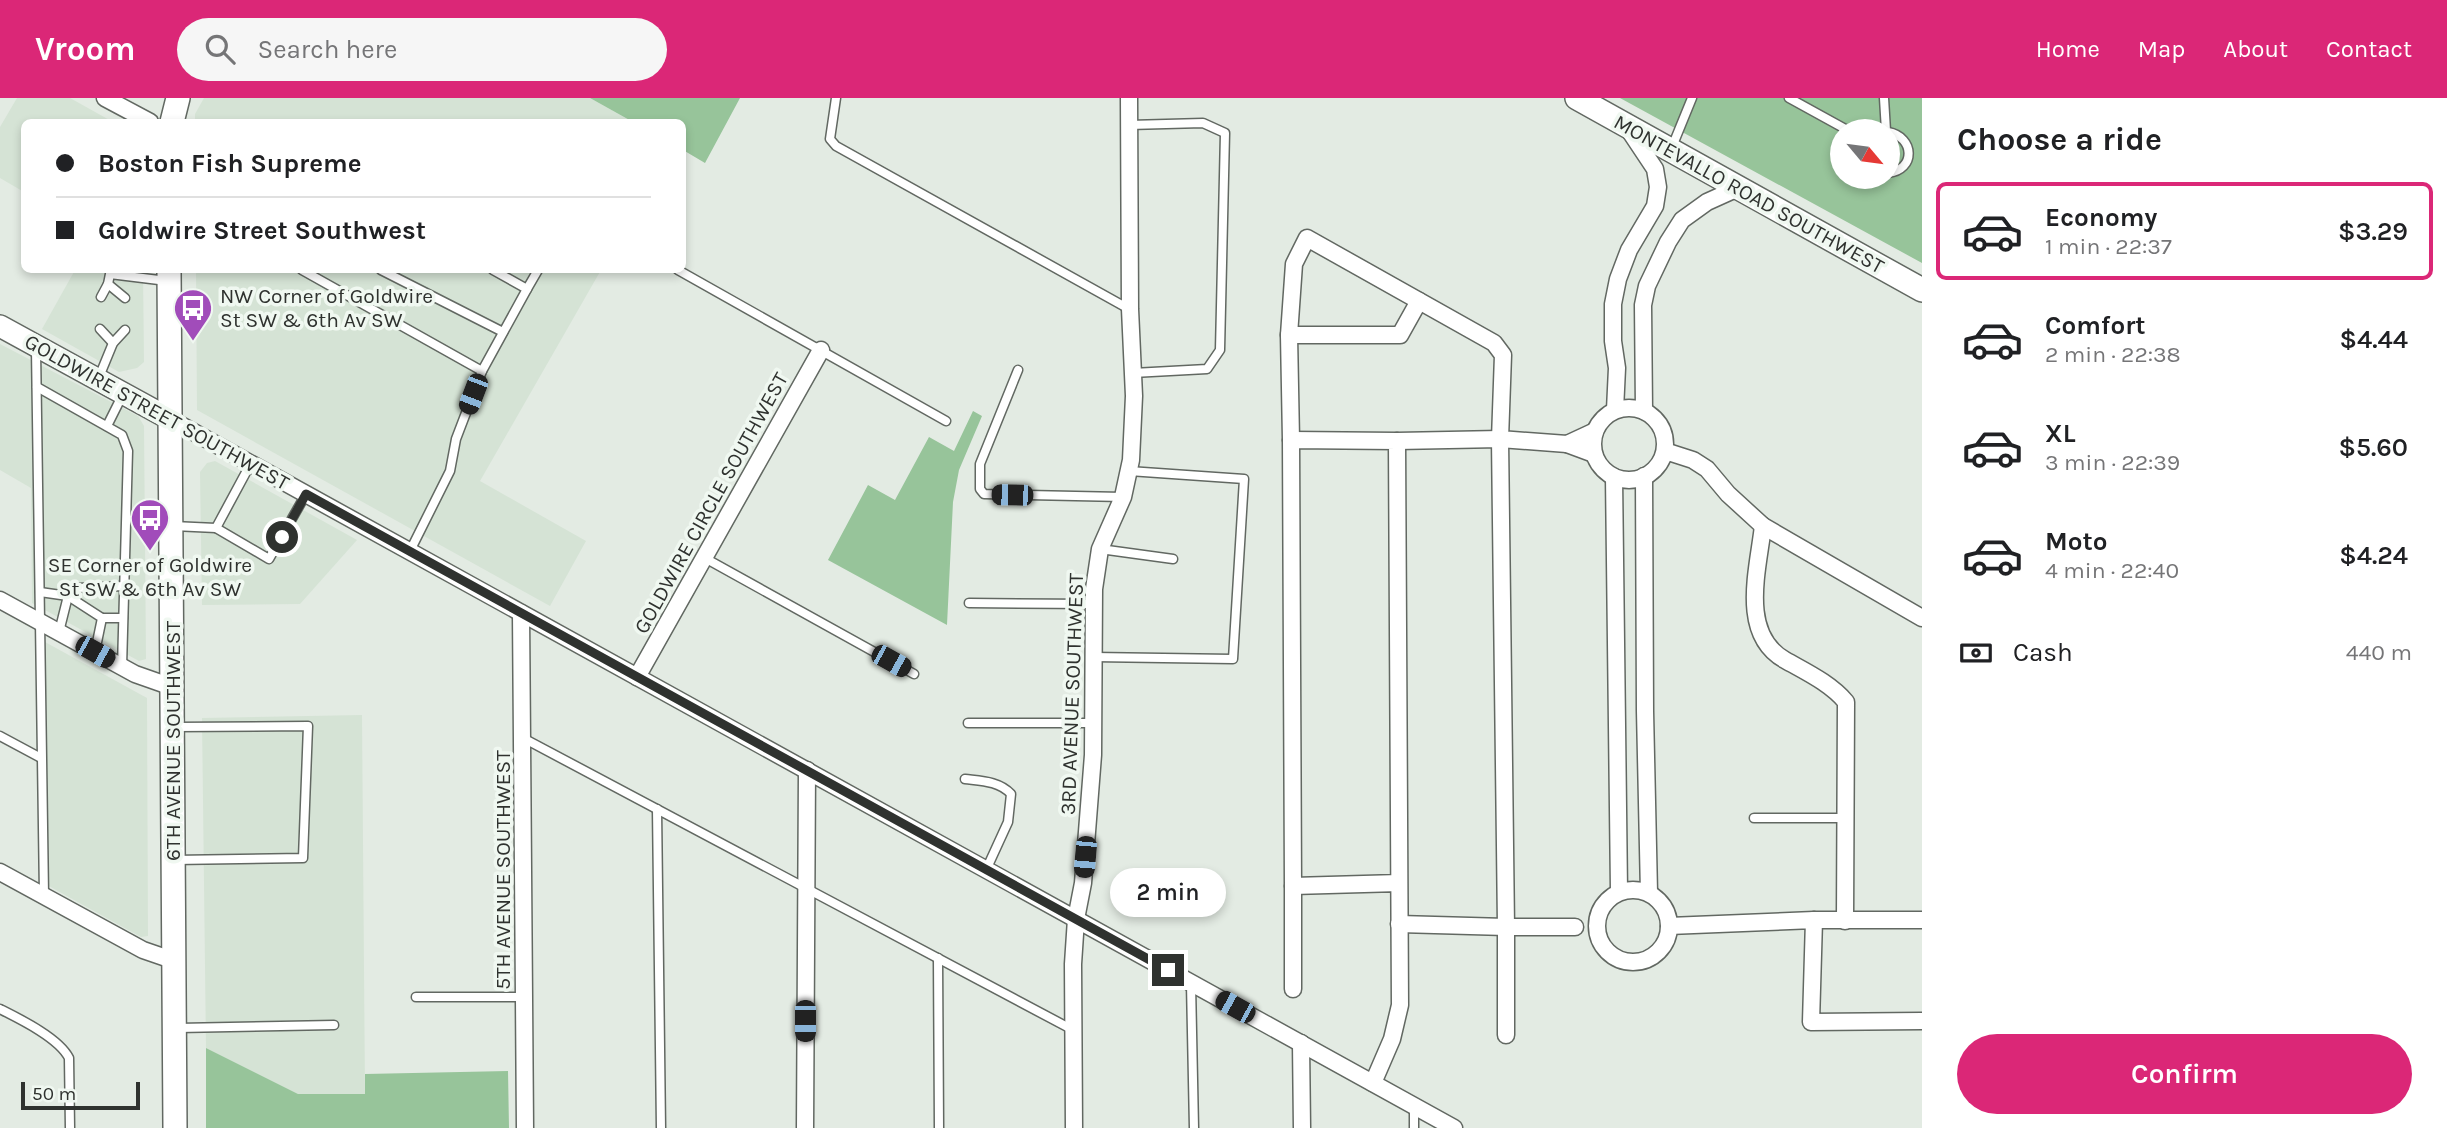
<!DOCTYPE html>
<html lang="en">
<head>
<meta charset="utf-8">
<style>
  body { margin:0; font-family:Karla,sans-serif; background:#f6f6f6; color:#202124; height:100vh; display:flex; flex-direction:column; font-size:26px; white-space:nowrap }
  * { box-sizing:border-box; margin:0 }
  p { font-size:23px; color:#757577 }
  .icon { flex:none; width:38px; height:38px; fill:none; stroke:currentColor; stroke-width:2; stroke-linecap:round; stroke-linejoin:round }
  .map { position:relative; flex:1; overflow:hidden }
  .panel { display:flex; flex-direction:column; background:#fff; width:525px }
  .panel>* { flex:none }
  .banner { position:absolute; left:21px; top:21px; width:665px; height:154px; border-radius:10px; box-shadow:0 4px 10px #0003; display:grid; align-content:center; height:154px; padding:0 35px; background:#fff }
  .needle { width:46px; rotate:119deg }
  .fabs { position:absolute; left:1830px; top:21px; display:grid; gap:14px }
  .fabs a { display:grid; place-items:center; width:70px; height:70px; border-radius:50%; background:#fff; box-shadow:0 4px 10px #0003; font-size:35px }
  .scale { position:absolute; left:21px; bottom:18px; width:119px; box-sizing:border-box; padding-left:7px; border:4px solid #2f322f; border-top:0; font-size:19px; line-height:24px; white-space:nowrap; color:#2f322f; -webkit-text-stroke:5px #f0f8f1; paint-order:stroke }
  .end { position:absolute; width:32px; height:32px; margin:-16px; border:9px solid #2f322f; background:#fff; box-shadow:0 0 0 4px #fff }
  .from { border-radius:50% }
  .bubble { position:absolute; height:49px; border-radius:24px; background:#fff; box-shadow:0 4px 10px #0003; font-size:23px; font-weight:600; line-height:49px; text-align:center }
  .car { position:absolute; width:21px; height:42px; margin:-21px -10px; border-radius:9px; box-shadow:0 0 5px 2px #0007; background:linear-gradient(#222 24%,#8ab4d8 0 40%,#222 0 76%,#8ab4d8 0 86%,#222 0) }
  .banner b { display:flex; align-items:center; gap:24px; height:66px; font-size:26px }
  .banner b+b { border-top:2px solid #e0e0e0 }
  .banner i { width:18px; height:18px; background:#202124 }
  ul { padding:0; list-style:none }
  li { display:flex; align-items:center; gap:21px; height:98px; margin:0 14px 10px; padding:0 21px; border:4px solid transparent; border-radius:10px }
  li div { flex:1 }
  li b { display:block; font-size:26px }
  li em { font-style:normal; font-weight:600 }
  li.selected { border-color:#db2777 }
  li>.icon { width:63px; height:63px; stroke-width:1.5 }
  h2 { padding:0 35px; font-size:32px; line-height:84px }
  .pay { display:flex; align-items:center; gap:18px; height:77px; padding:0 35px; font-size:26px }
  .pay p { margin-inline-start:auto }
  .primary-button { display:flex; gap:14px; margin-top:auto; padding:14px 35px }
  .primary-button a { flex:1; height:80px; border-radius:42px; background:#db2777; color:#fff; font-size:28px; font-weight:600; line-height:80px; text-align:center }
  header { display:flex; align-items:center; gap:42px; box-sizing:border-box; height:98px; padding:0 35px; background:#db2777; color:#fff }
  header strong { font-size:33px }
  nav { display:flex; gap:38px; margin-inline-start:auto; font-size:24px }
  .search { width:490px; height:63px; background:#f6f6f6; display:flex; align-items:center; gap:18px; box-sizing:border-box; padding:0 24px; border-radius:38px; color:#757577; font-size:26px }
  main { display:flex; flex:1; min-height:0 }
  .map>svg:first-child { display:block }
  .built { fill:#d5e3d5 }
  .green { fill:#97c49a; fill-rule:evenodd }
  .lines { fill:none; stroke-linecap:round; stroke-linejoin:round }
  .service-casing { stroke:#626862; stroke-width:11 }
  .minor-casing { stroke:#626862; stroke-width:19 }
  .tertiary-casing { stroke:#626862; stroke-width:24 }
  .secondary-casing { stroke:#626862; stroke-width:26 }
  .service { stroke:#fff; stroke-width:8 }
  .minor { stroke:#fff; stroke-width:16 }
  .tertiary { stroke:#fff; stroke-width:21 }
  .secondary { stroke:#fff; stroke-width:23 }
  .route { stroke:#2f322f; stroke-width:9 }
  .labels { text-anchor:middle; stroke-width:7; stroke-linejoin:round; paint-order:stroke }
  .street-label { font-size:21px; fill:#2f322f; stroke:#f0f8f1 }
  .poi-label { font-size:21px; fill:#2f322f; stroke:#f0f8f1; text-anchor:start }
</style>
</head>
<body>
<header>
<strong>Vroom</strong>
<div class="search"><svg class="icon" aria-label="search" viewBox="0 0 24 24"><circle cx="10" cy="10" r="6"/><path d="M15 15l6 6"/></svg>Search here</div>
<nav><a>Home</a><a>Map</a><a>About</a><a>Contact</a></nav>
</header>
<main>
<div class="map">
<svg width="1922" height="1030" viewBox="0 0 1922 1030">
  <rect width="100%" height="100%" fill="#e3ebe3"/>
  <g class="built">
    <path d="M 17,0 L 70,0 L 113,24 L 24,24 L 24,94 L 0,80 L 0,29 Z"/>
    <path d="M 204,0 L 590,0 L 633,24 L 195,24 L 195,16 Z"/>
    <path d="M 75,172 L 143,172 L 144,264 L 137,270 L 119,274 L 42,231 Z"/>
    <path d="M 196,172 L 601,172 L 480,383 L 586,443 L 550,508 L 197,312 Z"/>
    <path d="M 0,246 L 138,318 L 144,328 L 146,561 L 139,563 L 32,505 L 31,390 L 0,372 Z"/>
    <path d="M 215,363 L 357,442 L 300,506 L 202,507 L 200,374 L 207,365 Z"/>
    <path d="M 45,544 L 147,600 L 148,838 L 141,839 L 47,787 Z"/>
    <path d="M 362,617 L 365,996 L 298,996 L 206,950 L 202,620 Z"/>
  </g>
  <g class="green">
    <path d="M 590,0 L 740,0 L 705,65 L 683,52 L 682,24 L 633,24 Z"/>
    <path d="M 1620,0 L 1922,0 L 1922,165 ZM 1843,33 L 1888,33 L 1888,79 L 1843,79 Z"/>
    <path d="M 973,313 L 982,318 L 959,372 L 953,404 L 947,527 L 828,462 L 868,387 L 895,402 L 929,339 L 954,353 Z"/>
    <path d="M 206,950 L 298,996 L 365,996 L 365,976 L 508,973 L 509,1030 L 206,1030 Z"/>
  </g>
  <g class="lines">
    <g class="service-casing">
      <g id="service">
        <path d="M 836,0 L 830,41 L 836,48 L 1129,211"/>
        <path d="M 1789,0 L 1849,33"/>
        <path d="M 1884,0 L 1886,33"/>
        <path d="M 1129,27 L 1203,25 L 1225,35 L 1220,252 L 1207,271 L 1133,275"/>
        <path d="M 1888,34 C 1915,39 1916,72 1888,75"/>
        <path d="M 1672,49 L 1692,0"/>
        <path d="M 302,172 L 482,273 L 456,341 L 450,373 L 410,453"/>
        <path d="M 381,172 L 503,234"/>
        <path d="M 678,172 L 946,323"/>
        <path d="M 108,186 L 125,200"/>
        <path d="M 527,191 L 538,172"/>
        <path d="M 101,199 L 108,186 L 110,176 L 167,183"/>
        <path d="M 100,231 L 113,245"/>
        <path d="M 36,251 L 44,797"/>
        <path d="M 1018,272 L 980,366 L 980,391 L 984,396 L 1123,399"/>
        <path d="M 482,273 L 527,191 L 493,172"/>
        <path d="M 99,279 L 113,245 L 125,232"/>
        <path d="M 37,289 L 122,337 L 128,353 L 122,569"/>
        <path d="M 107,328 L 123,296"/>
        <path d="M 251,365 L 216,430 L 269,461 L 306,396"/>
        <path d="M 173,428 L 216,430"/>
        <path d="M 1100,451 L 1173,461"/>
        <path d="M 703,459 L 914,576"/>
        <path d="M 40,494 L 68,498 L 102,520 L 95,554"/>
        <path d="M 969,505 L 1094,506"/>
        <path d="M 102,520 L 123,520"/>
        <path d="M 59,534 L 68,498 L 78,490 L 124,488"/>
        <path d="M 1093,559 L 1233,561 L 1244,381 L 1129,373"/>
        <path d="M 968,625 L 1093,625"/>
        <path d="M 0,638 L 41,660"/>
        <path d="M 523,640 L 1073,932"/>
        <path d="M 965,681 C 981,683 999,683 1011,696 L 1008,724 L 986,772"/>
        <path d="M 657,711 L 661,1030"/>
        <path d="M 1754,720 L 1846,720"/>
        <path d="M 174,762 L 303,760 L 308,628 L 175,629"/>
        <path d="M 938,860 L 939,1030"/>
        <path d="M 1191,886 L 1194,1030"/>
        <path d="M 416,899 L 525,899"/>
        <path d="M 0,911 C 20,921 59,940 69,960 L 70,1030"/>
        <path d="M 178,930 L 334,927"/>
        <path d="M 1414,1008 L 1414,1030"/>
      </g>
    </g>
    <g class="minor-casing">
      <g id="minor">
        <path d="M 105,0 L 150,24"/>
        <path d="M 1289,237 L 1294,166 L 1307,140 L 1494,245 L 1503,257 L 1500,341 L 1567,346"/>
        <circle cx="1629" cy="346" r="36"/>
        <path d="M 1615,312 L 1617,270 L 1613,243 L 1613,206 L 1618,181 L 1629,152 L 1655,108 L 1658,89 L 1655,71 L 1629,32"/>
        <path d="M 1644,313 L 1643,207 L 1647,188 L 1668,144 L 1682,122 L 1707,104 L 1738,90"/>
        <path d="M 170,321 L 1454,1030"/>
        <path d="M 1291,342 L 1289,237 L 1400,237 L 1419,203"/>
        <path d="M 1397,343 L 1500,341 L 1506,829 L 1399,826"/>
        <path d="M 1665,353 L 1693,362 L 1707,371 L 1728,396 L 1763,428 L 1922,520"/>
        <path d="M 1594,356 L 1567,346 L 1595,333"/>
        <path d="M 1644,378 L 1645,613 L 1649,795"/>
        <path d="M 1614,379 L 1619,793"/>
        <path d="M 1763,428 C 1758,472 1739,536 1785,562 C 1806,574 1830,585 1846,604 L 1845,823"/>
        <path d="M 0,502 L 135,576 L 172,589"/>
        <path d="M 521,515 L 525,1030"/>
        <path d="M 637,579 L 821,252"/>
        <path d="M 0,774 L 143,852 L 175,863"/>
        <path d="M 1293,788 L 1293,891"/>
        <circle cx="1633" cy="828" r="36"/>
        <path d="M 1814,822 L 1922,822"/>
        <path d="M 1669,828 L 1814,822 L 1811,924 L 1922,923"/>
        <path d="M 1506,937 L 1506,829 L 1575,829"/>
        <path d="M 1301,945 L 1302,1030"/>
        <path d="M 1373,985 L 1392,941 L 1400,907 L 1397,343 L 1291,342 L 1293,788 L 1399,785"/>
        <path d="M 805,1030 L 807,672"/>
        <path d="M 1074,1030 L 1073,866 L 1076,821 L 1083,785 L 1093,657 L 1094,491 L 1100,451 L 1123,399 L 1131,362 L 1134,298 L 1130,211 L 1129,0"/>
      </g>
    </g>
    <g class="tertiary-casing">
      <path id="tertiary" d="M 0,228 L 170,321"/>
    </g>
    <g class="secondary-casing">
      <g id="secondary">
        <path d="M 1577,0 L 1922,192"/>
        <path d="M 172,24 L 178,0"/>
        <path d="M 169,172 L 175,1030"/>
      </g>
    </g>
    <use href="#service" class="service"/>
    <use href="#minor" class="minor"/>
    <use href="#tertiary" class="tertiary"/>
    <use href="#secondary" class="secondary"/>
  </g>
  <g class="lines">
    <path class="route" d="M 282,439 L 306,396 L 1168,872"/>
  </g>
  <defs>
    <g id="bus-pin" transform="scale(2.0125)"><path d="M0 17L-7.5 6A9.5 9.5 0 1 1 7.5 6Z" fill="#a14cba" stroke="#f0f8f1"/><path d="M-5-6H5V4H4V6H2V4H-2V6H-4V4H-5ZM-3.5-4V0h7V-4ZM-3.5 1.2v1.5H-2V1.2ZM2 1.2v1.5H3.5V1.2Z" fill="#fff"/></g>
  </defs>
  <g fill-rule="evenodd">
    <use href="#bus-pin" x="193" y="210"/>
    <use href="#bus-pin" x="150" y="420"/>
  </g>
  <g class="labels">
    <g class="street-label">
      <text transform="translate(1749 96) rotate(29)" y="7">MONTEVALLO ROAD SOUTHWEST</text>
      <text transform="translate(157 314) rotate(29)" y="7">GOLDWIRE STREET SOUTHWEST</text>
      <text transform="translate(711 405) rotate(-61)" y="7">GOLDWIRE CIRCLE SOUTHWEST</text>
      <text transform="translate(1072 596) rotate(-88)" y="7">3RD AVENUE SOUTHWEST</text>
      <text transform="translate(173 643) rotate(-90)" y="7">6TH AVENUE SOUTHWEST</text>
      <text transform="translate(503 772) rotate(-90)" y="7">5TH AVENUE SOUTHWEST</text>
    </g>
    <g class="poi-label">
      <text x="220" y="205">NW Corner of Goldwire<tspan x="220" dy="24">St SW &amp; 6th Av SW</tspan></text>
      <text x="150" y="474" text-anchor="middle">SE Corner of Goldwire<tspan x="150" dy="24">St SW &amp; 6th Av SW</tspan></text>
    </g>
  </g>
</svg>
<div class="fabs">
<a><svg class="needle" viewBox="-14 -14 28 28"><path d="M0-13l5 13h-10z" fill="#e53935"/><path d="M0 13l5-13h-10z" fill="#757577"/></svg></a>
</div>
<div class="scale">50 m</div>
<i class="end from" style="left:282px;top:439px"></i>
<i class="end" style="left:1168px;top:872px"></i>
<div class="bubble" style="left:1110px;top:770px;width:116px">2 min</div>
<i class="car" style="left:473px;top:296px;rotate:201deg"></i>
<i class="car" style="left:1012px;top:397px;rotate:271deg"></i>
<i class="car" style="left:95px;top:554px;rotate:119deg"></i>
<i class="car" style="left:891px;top:563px;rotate:119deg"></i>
<i class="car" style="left:1085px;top:759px;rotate:185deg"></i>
<i class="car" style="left:1235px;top:909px;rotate:299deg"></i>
<i class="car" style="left:805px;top:923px;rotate:180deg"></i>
<div class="banner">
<b><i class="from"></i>Boston Fish Supreme</b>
<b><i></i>Goldwire Street Southwest</b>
</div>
</div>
<section class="panel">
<h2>Choose a ride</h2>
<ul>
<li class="selected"><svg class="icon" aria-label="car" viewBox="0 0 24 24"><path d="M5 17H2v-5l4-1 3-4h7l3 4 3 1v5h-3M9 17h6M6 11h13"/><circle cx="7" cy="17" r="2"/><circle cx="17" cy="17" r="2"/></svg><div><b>Economy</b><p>1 min · 22:37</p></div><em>$3.29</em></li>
<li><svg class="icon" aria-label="car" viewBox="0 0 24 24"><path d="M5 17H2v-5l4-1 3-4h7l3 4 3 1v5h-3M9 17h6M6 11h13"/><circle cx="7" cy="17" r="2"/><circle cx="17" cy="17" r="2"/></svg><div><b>Comfort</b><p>2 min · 22:38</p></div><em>$4.44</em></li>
<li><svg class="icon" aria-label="car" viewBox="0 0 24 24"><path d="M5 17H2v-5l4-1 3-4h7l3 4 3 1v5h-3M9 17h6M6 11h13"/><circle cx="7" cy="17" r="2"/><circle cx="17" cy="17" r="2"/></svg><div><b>XL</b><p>3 min · 22:39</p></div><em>$5.60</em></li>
<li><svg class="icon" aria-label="car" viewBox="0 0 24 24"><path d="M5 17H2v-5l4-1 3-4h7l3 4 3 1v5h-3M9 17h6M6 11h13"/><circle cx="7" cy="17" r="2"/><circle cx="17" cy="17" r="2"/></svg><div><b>Moto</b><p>4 min · 22:40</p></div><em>$4.24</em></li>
</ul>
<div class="pay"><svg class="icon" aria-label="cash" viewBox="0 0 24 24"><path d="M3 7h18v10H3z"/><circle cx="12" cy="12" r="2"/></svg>Cash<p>440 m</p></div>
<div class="primary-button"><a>Confirm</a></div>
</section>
</main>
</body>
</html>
